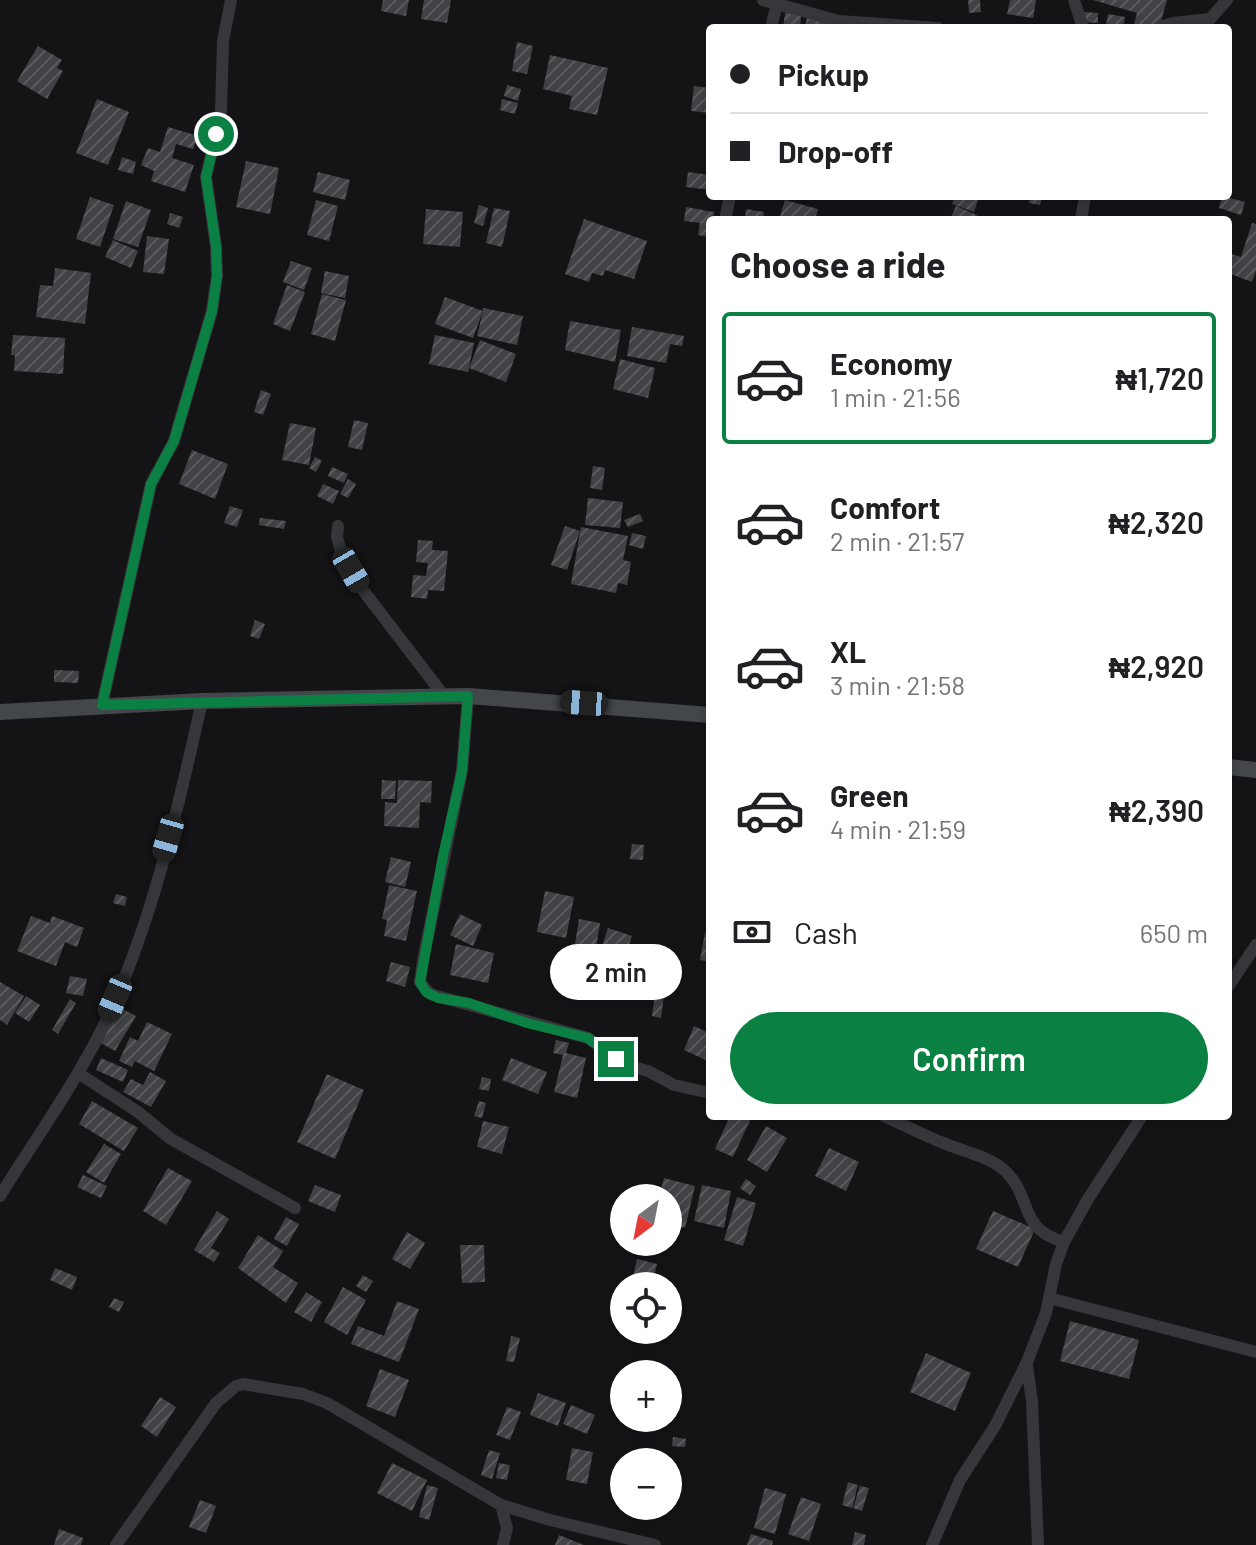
<!DOCTYPE html>
<html lang="en">
<head>
<meta charset="utf-8">
<style>
  body { margin:0; font-family:Barlow,sans-serif; background:#f2f2f2; color:#202124; height:100vh; display:flex; flex-direction:column; font-size:30px; white-space:nowrap }
  * { box-sizing:border-box; margin:0 }
  p { font-size:26px; color:#757577 }
  .icon { flex:none; width:44px; height:44px; fill:none; stroke:currentColor; stroke-width:2; stroke-linecap:round; stroke-linejoin:round }
  .map { position:relative; flex:1; overflow:hidden }
  .side { position:absolute; left:706px; top:216px; width:526px; height:904px; display:flex; flex-direction:column; background:#fff; border-radius:8px; box-shadow:0 4px 12px #0003 }
  .side>* { flex:none }
  .guide { position:absolute; left:706px; top:24px; width:526px; height:176px; border-radius:8px; box-shadow:0 4px 12px #0003; display:grid; align-content:center; height:176px; padding:0 24px; background:#fff }
  .needle { width:52px; rotate:212deg }
  .fabs { position:absolute; left:610px; top:1184px; display:grid; gap:16px }
  .fabs a { display:grid; place-items:center; width:72px; height:72px; border-radius:50%; background:#fff; box-shadow:0 4px 12px #0003; font-size:40px }
  .end { position:absolute; width:36px; height:36px; margin:-18px; border:10px solid #0b8043; background:#fff; box-shadow:0 0 0 4px #fff }
  .from { border-radius:50% }
  .bubble { position:absolute; height:56px; border-radius:28px; background:#fff; box-shadow:0 4px 12px #0003; font-size:26px; font-weight:600; line-height:56px; text-align:center }
  .car { position:absolute; width:24px; height:48px; margin:-24px -12px; border-radius:10px; box-shadow:0 0 6px 2px #0007; background:linear-gradient(#222 24%,#8ab4d8 0 40%,#222 0 76%,#8ab4d8 0 86%,#222 0) }
  .guide b { display:flex; align-items:center; gap:28px; height:76px; font-size:30px }
  .guide b+b { border-top:2px solid #e0e0e0 }
  .guide i { width:20px; height:20px; background:#202124 }
  ul { padding:0; list-style:none }
  li { display:flex; align-items:center; gap:24px; height:132px; margin:0 16px 12px; padding:0 8px; border:4px solid transparent; border-radius:8px }
  li div { flex:1 }
  li b { display:block; font-size:30px }
  li em { font-style:normal; font-weight:600 }
  li.current { border-color:#0b8043 }
  li>.icon { width:72px; height:72px; stroke-width:1.5 }
  h2 { padding:0 24px; font-size:36px; line-height:96px }
  .pay { display:flex; align-items:center; gap:20px; height:88px; padding:0 24px; font-size:30px }
  .pay p { margin-inline-start:auto }
  .cta { display:flex; gap:16px; margin-top:auto; padding:16px 24px }
  .cta a { flex:1; height:92px; border-radius:48px; background:#0b8043; color:#fff; font-size:32px; font-weight:600; line-height:92px; text-align:center }
  .map>svg:first-child { display:block }
  .building { fill:url(#building-hatch) }
  .lines { fill:none; stroke-linecap:round; stroke-linejoin:round }
  .street { stroke:#35373b; stroke-width:12 }
  .secondary { stroke:#43464b; stroke-width:16 }
  .route { stroke:#0b8043; stroke-width:10 }
</style>
</head>
<body>
<div class="map">
<svg width="1256" height="1545" viewBox="0 0 1256 1545">
  <defs>
    <pattern id="building-hatch" width="6" height="6" patternUnits="userSpaceOnUse" patternTransform="scale(2)"><rect width="6" height="6" fill="#404246"/><path d="M-1 1l2-2M0 6l6-6M5 7l2-2" fill="none" stroke="#595b5e"/></pattern>
  </defs>
  <rect width="100%" height="100%" fill="#141416"/>
  <g class="building">
    <path d="M 383,0 L 409,0 L 406,16 L 381,11 Z"/>
    <path d="M 424,0 L 451,0 L 447,23 L 421,19 Z"/>
    <path d="M 968,0 L 980,0 L 981,12 L 969,13 Z"/>
    <path d="M 1010,0 L 1036,0 L 1033,18 L 1007,14 Z"/>
    <path d="M 1093,0 L 1167,0 L 1159,28 L 1133,28 L 1137,13 Z"/>
    <path d="M 786,6 L 802,8 L 800,28 L 783,28 Z"/>
    <path d="M 808,11 L 837,17 L 834,28 L 805,28 Z"/>
    <path d="M 1084,12 L 1098,13 L 1098,23 L 1084,22 Z"/>
    <path d="M 1108,14 L 1125,17 L 1123,28 L 1106,26 Z"/>
    <path d="M 517,42 L 533,46 L 527,74 L 512,71 Z"/>
    <path d="M 38,46 L 62,60 L 57,68 L 63,71 L 47,99 L 17,81 Z"/>
    <path d="M 550,55 L 608,68 L 597,115 L 569,109 L 572,96 L 543,89 Z"/>
    <path d="M 507,85 L 521,89 L 518,101 L 504,96 Z"/>
    <path d="M 694,86 L 710,88 L 710,113 L 691,111 Z"/>
    <path d="M 97,99 L 129,112 L 108,165 L 76,153 Z"/>
    <path d="M 502,99 L 518,103 L 515,114 L 500,110 Z"/>
    <path d="M 168,127 L 198,136 L 193,149 L 176,144 L 172,158 L 194,165 L 185,192 L 151,181 L 154,171 L 141,165 L 148,148 L 160,152 Z"/>
    <path d="M 122,157 L 136,162 L 133,174 L 118,170 Z"/>
    <path d="M 246,161 L 279,168 L 270,214 L 236,207 Z"/>
    <path d="M 318,172 L 350,180 L 345,200 L 313,192 Z"/>
    <path d="M 688,172 L 710,175 L 710,190 L 686,187 Z"/>
    <path d="M 955,196 L 966,196 L 978,200 L 974,212 L 952,204 Z"/>
    <path d="M 1030,196 L 1043,196 L 1040,205 L 1029,203 Z"/>
    <path d="M 1222,196 L 1245,202 L 1241,215 L 1219,208 Z"/>
    <path d="M 90,197 L 114,205 L 100,247 L 76,239 Z"/>
    <path d="M 316,200 L 338,206 L 329,241 L 307,235 Z"/>
    <path d="M 785,200 L 818,209 L 815,220 L 779,220 Z"/>
    <path d="M 126,201 L 151,210 L 138,247 L 113,239 Z"/>
    <path d="M 479,205 L 488,208 L 483,226 L 474,223 Z"/>
    <path d="M 956,206 L 977,215 L 975,220 L 950,220 Z"/>
    <path d="M 686,207 L 714,212 L 713,220 L 710,220 L 710,237 L 698,235 L 700,223 L 684,221 Z"/>
    <path d="M 494,208 L 510,211 L 502,247 L 486,243 Z"/>
    <path d="M 426,209 L 463,212 L 460,247 L 423,244 Z"/>
    <path d="M 746,209 L 764,212 L 763,220 L 745,219 Z"/>
    <path d="M 170,213 L 183,217 L 179,228 L 167,224 Z"/>
    <path d="M 584,219 L 647,241 L 634,279 L 605,270 L 603,276 L 592,273 L 589,282 L 565,274 Z"/>
    <path d="M 1252,223 L 1256,224 L 1256,271 L 1252,282 L 1228,273 L 1228,253 L 1241,257 Z"/>
    <path d="M 147,236 L 169,239 L 164,274 L 143,272 Z"/>
    <path d="M 113,240 L 138,251 L 131,268 L 105,257 Z"/>
    <path d="M 291,261 L 312,268 L 304,290 L 283,282 Z"/>
    <path d="M 55,268 L 91,273 L 85,324 L 36,317 L 40,285 L 53,286 Z"/>
    <path d="M 325,271 L 349,276 L 345,298 L 321,293 Z"/>
    <path d="M 287,285 L 305,292 L 290,331 L 273,324 Z"/>
    <path d="M 322,294 L 346,300 L 335,341 L 311,334 Z"/>
    <path d="M 445,297 L 483,311 L 483,308 L 523,316 L 517,345 L 477,336 L 483,311 L 473,338 L 435,324 Z"/>
    <path d="M 570,321 L 621,330 L 615,362 L 565,350 Z"/>
    <path d="M 632,327 L 684,336 L 682,346 L 670,344 L 666,363 L 627,356 Z"/>
    <path d="M 13,335 L 65,338 L 63,374 L 14,371 L 15,355 L 11,355 Z"/>
    <path d="M 435,335 L 474,343 L 468,372 L 429,364 Z"/>
    <path d="M 480,340 L 516,354 L 506,382 L 469,368 Z"/>
    <path d="M 620,359 L 655,368 L 648,398 L 613,389 Z"/>
    <path d="M 261,390 L 271,394 L 263,415 L 254,412 Z"/>
    <path d="M 354,420 L 368,423 L 362,450 L 348,447 Z"/>
    <path d="M 290,423 L 316,428 L 309,465 L 282,460 Z"/>
    <path d="M 192,450 L 228,464 L 215,499 L 179,484 Z"/>
    <path d="M 315,457 L 322,461 L 316,472 L 309,468 Z"/>
    <path d="M 593,466 L 605,468 L 602,490 L 590,488 Z"/>
    <path d="M 332,467 L 348,474 L 344,483 L 328,476 Z"/>
    <path d="M 348,479 L 356,484 L 348,498 L 340,494 Z"/>
    <path d="M 323,484 L 339,491 L 333,504 L 317,496 Z"/>
    <path d="M 588,498 L 623,502 L 620,528 L 585,525 Z"/>
    <path d="M 230,506 L 243,510 L 237,527 L 224,523 Z"/>
    <path d="M 640,514 L 643,521 L 628,527 L 624,520 Z"/>
    <path d="M 260,518 L 286,521 L 284,529 L 259,525 Z"/>
    <path d="M 565,526 L 580,531 L 567,570 L 551,565 Z"/>
    <path d="M 581,527 L 628,536 L 623,560 L 631,562 L 627,585 L 618,583 L 616,593 L 571,584 Z"/>
    <path d="M 632,533 L 646,536 L 643,549 L 629,545 Z"/>
    <path d="M 418,540 L 433,541 L 432,550 L 448,551 L 444,591 L 428,590 L 427,599 L 411,597 L 413,575 L 426,576 L 428,563 L 416,562 Z"/>
    <path d="M 255,620 L 265,624 L 259,639 L 250,636 Z"/>
    <path d="M 54,670 L 79,671 L 78,683 L 54,682 Z"/>
    <path d="M 382,780 L 396,781 L 395,799 L 381,799 Z"/>
    <path d="M 398,780 L 432,781 L 431,803 L 420,802 L 419,828 L 384,826 L 385,802 L 397,803 Z"/>
    <path d="M 632,844 L 644,845 L 643,860 L 630,859 Z"/>
    <path d="M 391,857 L 411,862 L 405,887 L 385,882 Z"/>
    <path d="M 389,885 L 417,891 L 406,941 L 384,936 L 387,920 L 382,919 Z"/>
    <path d="M 545,891 L 574,897 L 566,938 L 537,932 Z"/>
    <path d="M 116,894 L 127,897 L 125,906 L 113,903 Z"/>
    <path d="M 460,914 L 482,925 L 473,946 L 450,935 Z"/>
    <path d="M 31,916 L 50,923 L 52,916 L 84,928 L 77,947 L 65,942 L 56,966 L 17,951 Z"/>
    <path d="M 579,919 L 600,923 L 595,954 L 574,950 Z"/>
    <path d="M 608,928 L 632,936 L 626,954 L 602,947 Z"/>
    <path d="M 705,932 L 710,933 L 710,962 L 700,960 Z"/>
    <path d="M 456,944 L 494,953 L 488,983 L 450,975 Z"/>
    <path d="M 640,960 L 667,967 L 662,986 L 636,980 Z"/>
    <path d="M 391,962 L 410,967 L 405,987 L 386,981 Z"/>
    <path d="M 70,976 L 87,979 L 83,996 L 66,993 Z"/>
    <path d="M 0,982 L 24,996 L 7,1025 L 0,1020 Z"/>
    <path d="M 641,984 L 650,988 L 645,999 L 636,995 Z"/>
    <path d="M 656,988 L 665,989 L 661,1018 L 652,1016 Z"/>
    <path d="M 26,996 L 40,1005 L 29,1022 L 15,1013 Z"/>
    <path d="M 70,999 L 76,1003 L 58,1034 L 52,1030 Z"/>
    <path d="M 119,1007 L 136,1016 L 115,1051 L 99,1042 Z"/>
    <path d="M 147,1022 L 172,1034 L 154,1071 L 135,1061 L 132,1067 L 119,1061 L 130,1037 L 138,1041 Z"/>
    <path d="M 694,1026 L 710,1033 L 710,1062 L 684,1050 Z"/>
    <path d="M 556,1040 L 569,1043 L 566,1053 L 586,1058 L 577,1098 L 554,1092 L 563,1055 L 553,1053 Z"/>
    <path d="M 101,1058 L 128,1070 L 123,1082 L 96,1070 Z"/>
    <path d="M 511,1058 L 547,1072 L 538,1094 L 502,1080 Z"/>
    <path d="M 150,1072 L 166,1081 L 151,1107 L 123,1092 L 131,1079 L 143,1085 Z"/>
    <path d="M 327,1074 L 364,1090 L 335,1159 L 297,1142 Z"/>
    <path d="M 482,1077 L 491,1079 L 489,1091 L 479,1089 Z"/>
    <path d="M 92,1101 L 138,1128 L 124,1151 L 79,1124 Z"/>
    <path d="M 479,1101 L 486,1103 L 482,1118 L 474,1116 Z"/>
    <path d="M 730,1116 L 752,1116 L 733,1157 L 715,1149 Z"/>
    <path d="M 483,1121 L 509,1127 L 502,1154 L 477,1147 Z"/>
    <path d="M 766,1126 L 787,1138 L 767,1172 L 747,1160 Z"/>
    <path d="M 104,1144 L 121,1154 L 104,1183 L 86,1172 Z"/>
    <path d="M 829,1148 L 859,1162 L 846,1191 L 815,1176 Z"/>
    <path d="M 168,1168 L 192,1181 L 166,1225 L 143,1211 Z"/>
    <path d="M 83,1175 L 107,1186 L 101,1198 L 77,1187 Z"/>
    <path d="M 664,1178 L 695,1186 L 685,1228 L 668,1223 L 668,1198 L 659,1198 Z"/>
    <path d="M 746,1179 L 756,1186 L 750,1195 L 740,1188 Z"/>
    <path d="M 315,1185 L 341,1195 L 335,1212 L 308,1201 Z"/>
    <path d="M 702,1185 L 731,1191 L 724,1228 L 694,1221 Z"/>
    <path d="M 737,1197 L 756,1203 L 743,1246 L 724,1240 Z"/>
    <path d="M 217,1211 L 229,1219 L 211,1248 L 220,1253 L 214,1262 L 194,1250 Z"/>
    <path d="M 993,1211 L 1035,1229 L 1018,1267 L 976,1249 Z"/>
    <path d="M 286,1217 L 299,1224 L 287,1246 L 274,1239 Z"/>
    <path d="M 407,1232 L 425,1243 L 410,1269 L 392,1259 Z"/>
    <path d="M 258,1235 L 283,1251 L 273,1267 L 298,1283 L 286,1303 L 238,1268 Z"/>
    <path d="M 460,1245 L 484,1245 L 485,1282 L 462,1283 Z"/>
    <path d="M 637,1259 L 657,1264 L 652,1286 L 631,1286 Z"/>
    <path d="M 55,1268 L 77,1277 L 72,1290 L 50,1280 Z"/>
    <path d="M 363,1275 L 373,1281 L 366,1292 L 356,1286 Z"/>
    <path d="M 343,1287 L 366,1300 L 347,1335 L 324,1322 Z"/>
    <path d="M 306,1292 L 322,1302 L 311,1322 L 294,1312 Z"/>
    <path d="M 114,1298 L 124,1302 L 119,1312 L 109,1307 Z"/>
    <path d="M 397,1301 L 419,1309 L 399,1362 L 351,1344 L 358,1326 L 384,1336 Z"/>
    <path d="M 1070,1321 L 1139,1340 L 1129,1379 L 1060,1361 Z"/>
    <path d="M 511,1336 L 520,1338 L 514,1362 L 506,1361 Z"/>
    <path d="M 926,1353 L 971,1373 L 955,1411 L 910,1392 Z"/>
    <path d="M 380,1369 L 409,1380 L 395,1417 L 366,1406 Z"/>
    <path d="M 538,1393 L 566,1403 L 558,1426 L 530,1415 Z"/>
    <path d="M 160,1397 L 176,1407 L 157,1437 L 141,1426 Z"/>
    <path d="M 571,1405 L 595,1415 L 587,1434 L 563,1424 Z"/>
    <path d="M 507,1407 L 521,1412 L 510,1440 L 496,1435 Z"/>
    <path d="M 673,1437 L 686,1439 L 685,1447 L 672,1446 Z"/>
    <path d="M 572,1448 L 593,1452 L 587,1484 L 566,1480 Z"/>
    <path d="M 489,1450 L 500,1453 L 492,1479 L 481,1475 Z"/>
    <path d="M 392,1463 L 427,1480 L 412,1511 L 377,1493 Z"/>
    <path d="M 499,1463 L 510,1465 L 507,1480 L 496,1478 Z"/>
    <path d="M 848,1482 L 858,1485 L 852,1508 L 842,1505 Z"/>
    <path d="M 427,1485 L 438,1488 L 429,1520 L 419,1517 Z"/>
    <path d="M 860,1486 L 869,1488 L 862,1511 L 853,1508 Z"/>
    <path d="M 765,1488 L 786,1494 L 775,1534 L 754,1528 Z"/>
    <path d="M 801,1497 L 821,1504 L 809,1541 L 788,1534 Z"/>
    <path d="M 200,1500 L 216,1506 L 206,1533 L 189,1527 Z"/>
    <path d="M 59,1529 L 83,1538 L 81,1545 L 54,1545 Z"/>
    <path d="M 855,1532 L 866,1535 L 864,1545 L 852,1545 Z"/>
    <path d="M 751,1534 L 773,1541 L 772,1545 L 747,1545 Z"/>
    <path d="M 559,1535 L 584,1545 L 555,1545 Z"/>
  </g>
  <g class="lines">
    <g class="street">
      <path d="M 763,0 L 839,21 L 938,28"/>
      <path d="M 1074,0 L 1083,28"/>
      <path d="M 771,28 L 777,3"/>
      <path d="M 1158,28 L 1173,23 L 1210,19 L 1227,0"/>
      <path d="M 725,220 L 730,196"/>
      <path d="M 1081,220 L 1085,196"/>
      <path d="M 338,526 L 337,537 L 342,555 L 359,585 L 444,696"/>
      <path d="M 468,696 L 462,771 L 423,960 L 420,982 L 430,994 L 588,1038 L 626,1065 L 648,1071 L 674,1085 L 710,1093"/>
      <path d="M 102,705 L 151,484 L 174,441 L 212,311 L 217,276 L 216,246 L 206,177 L 221,112 L 223,41 L 231,0"/>
      <path d="M 1228,987 L 1256,945"/>
      <path d="M 78,1073 L 138,1112 L 171,1139 L 295,1208"/>
      <path d="M 884,1116 C 904,1125 925,1136 946,1144 C 965,1152 987,1156 1003,1169 C 1034,1196 1016,1228 1064,1242"/>
      <path d="M 0,1196 C 34,1141 73,1087 102,1029 C 151,929 178,809 202,701"/>
      <path d="M 1049,1298 L 1256,1352"/>
      <path d="M 1027,1365 L 1032,1402 L 1038,1545"/>
      <path d="M 501,1505 L 507,1528 L 503,1545"/>
      <path d="M 116,1545 L 216,1403 L 236,1386 L 243,1384 L 303,1394 L 327,1403 L 501,1505 L 550,1520 L 655,1545"/>
      <path d="M 932,1545 L 960,1480 L 995,1426 L 1027,1362 L 1046,1313 L 1056,1264 L 1064,1242 L 1088,1199 L 1142,1116"/>
    </g>
    <g class="secondary">
      <path d="M 0,712 L 202,701 L 468,696 L 710,715"/>
      <path d="M 1228,767 L 1256,770"/>
    </g>
  </g>
  <g class="lines">
    <path class="route" d="M 216,134 L 206,177 L 216,246 L 217,276 L 212,311 L 174,441 L 151,484 L 102,705 L 468,696 L 462,771 L 443,856 L 420,982 L 426,992 L 438,998 L 469,1003 L 527,1023 L 588,1038 L 616,1059"/>
  </g>
</svg>
<div class="fabs">
<a><svg class="needle" viewBox="-14 -14 28 28"><path d="M0-13l5 13h-10z" fill="#e53935"/><path d="M0 13l5-13h-10z" fill="#757577"/></svg></a>
<a><svg class="icon" aria-label="locate" viewBox="0 0 24 24"><circle cx="12" cy="12" r="6"/><path d="M12 2v4M12 18v4M2 12h4M18 12h4"/></svg></a>
<a>+</a>
<a>−</a>
</div>
<i class="end from" style="left:216px;top:134px"></i>
<i class="end" style="left:616px;top:1059px"></i>
<div class="bubble" style="left:550px;top:944px;width:132px">2 min</div>
<i class="car" style="left:351px;top:570px;rotate:150deg"></i>
<i class="car" style="left:584px;top:703px;rotate:274deg"></i>
<i class="car" style="left:168px;top:838px;rotate:196deg"></i>
<i class="car" style="left:115px;top:998px;rotate:203deg"></i>
<div class="guide">
<b><i class="from"></i>Pickup</b>
<b><i></i>Drop-off</b>
</div>
<section class="side">
<h2>Choose a ride</h2>
<ul>
<li class="current"><svg class="icon" aria-label="car" viewBox="0 0 24 24"><path d="M5 17H2v-5l4-1 3-4h7l3 4 3 1v5h-3M9 17h6M6 11h13"/><circle cx="7" cy="17" r="2"/><circle cx="17" cy="17" r="2"/></svg><div><b>Economy</b><p>1 min · 21:56</p></div><em>₦1,720</em></li>
<li><svg class="icon" aria-label="car" viewBox="0 0 24 24"><path d="M5 17H2v-5l4-1 3-4h7l3 4 3 1v5h-3M9 17h6M6 11h13"/><circle cx="7" cy="17" r="2"/><circle cx="17" cy="17" r="2"/></svg><div><b>Comfort</b><p>2 min · 21:57</p></div><em>₦2,320</em></li>
<li><svg class="icon" aria-label="car" viewBox="0 0 24 24"><path d="M5 17H2v-5l4-1 3-4h7l3 4 3 1v5h-3M9 17h6M6 11h13"/><circle cx="7" cy="17" r="2"/><circle cx="17" cy="17" r="2"/></svg><div><b>XL</b><p>3 min · 21:58</p></div><em>₦2,920</em></li>
<li><svg class="icon" aria-label="car" viewBox="0 0 24 24"><path d="M5 17H2v-5l4-1 3-4h7l3 4 3 1v5h-3M9 17h6M6 11h13"/><circle cx="7" cy="17" r="2"/><circle cx="17" cy="17" r="2"/></svg><div><b>Green</b><p>4 min · 21:59</p></div><em>₦2,390</em></li>
</ul>
<div class="pay"><svg class="icon" aria-label="cash" viewBox="0 0 24 24"><path d="M3 7h18v10H3z"/><circle cx="12" cy="12" r="2"/></svg>Cash<p>650 m</p></div>
<div class="cta"><a>Confirm</a></div>
</section>
</div>
</body>
</html>
